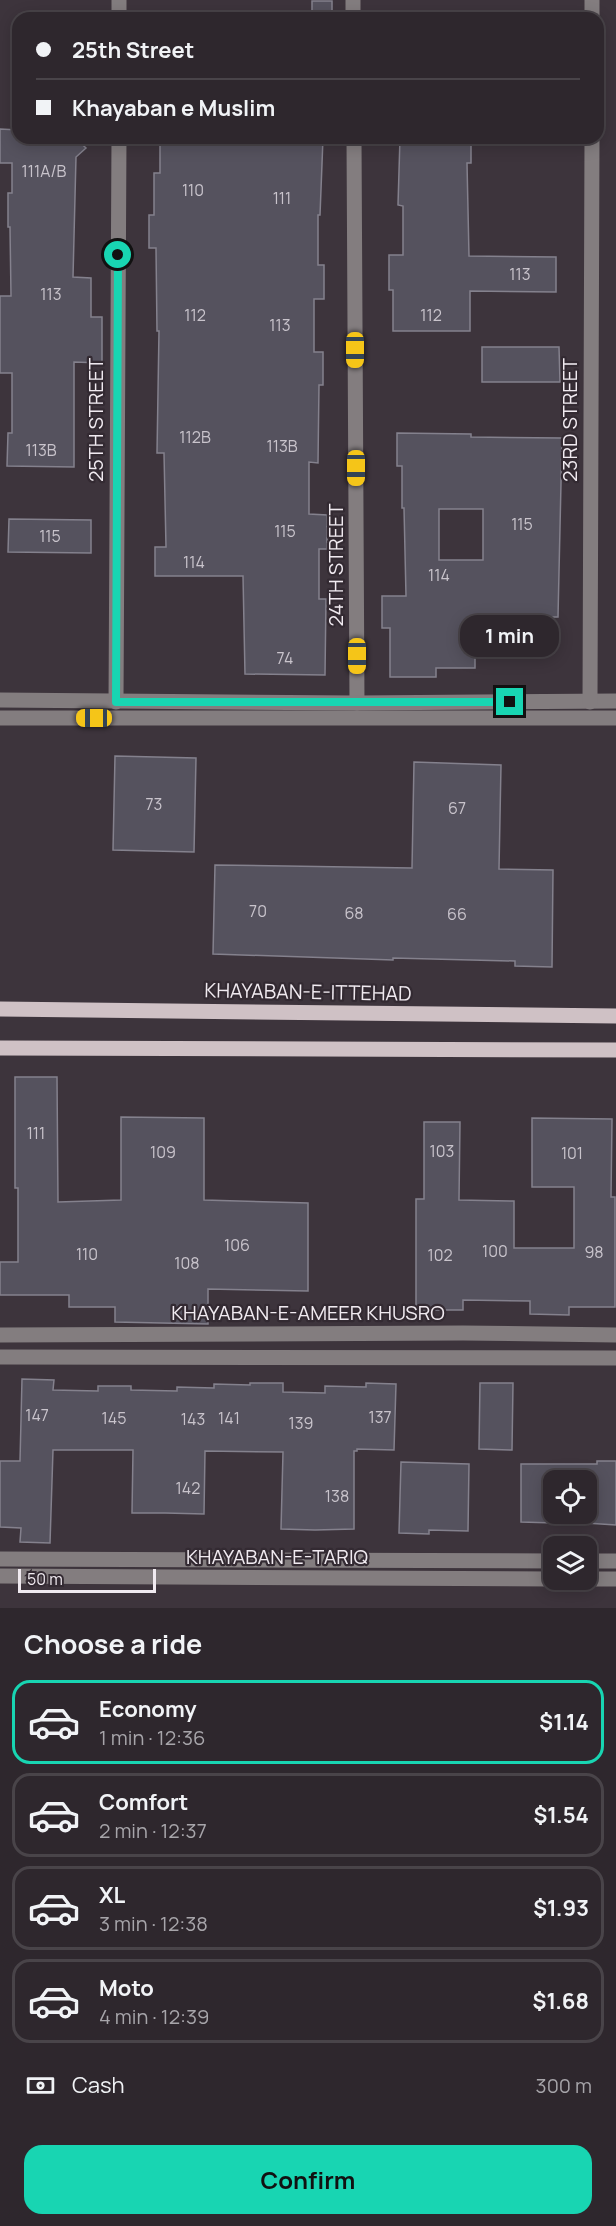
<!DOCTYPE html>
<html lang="en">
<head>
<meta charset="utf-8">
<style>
  body { margin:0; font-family:Manrope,sans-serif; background:#3a3339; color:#f1f3f6; height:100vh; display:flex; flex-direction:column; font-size:22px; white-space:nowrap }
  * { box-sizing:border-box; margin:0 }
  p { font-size:20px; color:#a7a5aa }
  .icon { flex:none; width:33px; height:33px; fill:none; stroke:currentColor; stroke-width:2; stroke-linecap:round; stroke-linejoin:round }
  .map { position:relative; height:1608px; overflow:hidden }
  .sheet { display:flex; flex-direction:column; background:#2e272d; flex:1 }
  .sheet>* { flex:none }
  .guide { position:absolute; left:12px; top:12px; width:592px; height:132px; border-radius:18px; box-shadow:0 3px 15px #0003,0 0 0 2px #494449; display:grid; align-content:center; height:132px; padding:0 24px; background:#2e272d }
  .buttons { position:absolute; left:543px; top:1470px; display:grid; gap:12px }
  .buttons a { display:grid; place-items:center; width:54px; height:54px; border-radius:12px; background:#2e272d; box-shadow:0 3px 15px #0003,0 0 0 2px #494449; font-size:30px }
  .scale { position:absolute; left:18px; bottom:15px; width:138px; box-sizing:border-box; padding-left:6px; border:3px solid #f0eaf0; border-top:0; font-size:16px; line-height:21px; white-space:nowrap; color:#f0eaf0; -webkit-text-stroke:4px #332a32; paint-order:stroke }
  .end { position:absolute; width:27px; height:27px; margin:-14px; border:8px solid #18d5b2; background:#111; box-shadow:0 0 0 3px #111 }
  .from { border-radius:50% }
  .bubble { position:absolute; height:42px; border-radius:18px; background:#2e272d; box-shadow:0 3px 15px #0003,0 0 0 2px #494449; font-size:20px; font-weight:700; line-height:42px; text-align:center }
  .car { position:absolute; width:18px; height:36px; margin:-18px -9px; border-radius:8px; box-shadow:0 0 4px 2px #0007; background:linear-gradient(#f5c518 24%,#345 0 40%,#f5c518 0 76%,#345 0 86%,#f5c518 0) }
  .guide b { display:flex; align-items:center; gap:21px; height:57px; font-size:22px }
  .guide b+b { border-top:2px solid #494449 }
  .guide i { width:15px; height:15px; background:#f1f3f6 }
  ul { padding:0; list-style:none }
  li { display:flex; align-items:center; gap:18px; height:84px; margin:0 12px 9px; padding:0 12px; border:3px solid #494449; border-radius:18px }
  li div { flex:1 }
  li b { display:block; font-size:22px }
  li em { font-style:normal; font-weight:700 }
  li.active { border-color:#18d5b2 }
  li>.icon { width:54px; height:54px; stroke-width:1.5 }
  h2 { padding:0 24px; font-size:27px; line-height:72px }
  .pay { display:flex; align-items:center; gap:15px; height:66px; padding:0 24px; font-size:22px }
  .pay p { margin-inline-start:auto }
  .primary-button { display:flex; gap:12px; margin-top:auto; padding:12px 24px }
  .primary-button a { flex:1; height:69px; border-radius:18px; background:#18d5b2; color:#111; font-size:24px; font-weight:700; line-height:69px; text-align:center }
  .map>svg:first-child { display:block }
  .building { fill:#55525e; stroke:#84818d; stroke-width:1.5; fill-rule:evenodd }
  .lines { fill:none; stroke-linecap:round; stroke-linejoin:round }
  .minor { stroke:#837d7f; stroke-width:15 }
  .major { stroke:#cfc1c5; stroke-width:15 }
  .route { stroke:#18d5b2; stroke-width:8 }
  .labels { text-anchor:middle; stroke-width:4.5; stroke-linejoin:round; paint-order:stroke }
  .number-label { font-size:16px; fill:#c9c4cc }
  .street-label { font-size:20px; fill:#f0eaf0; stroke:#332a32 }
</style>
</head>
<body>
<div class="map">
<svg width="616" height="1608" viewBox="0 0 616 1608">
  <rect width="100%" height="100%" fill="#3d343c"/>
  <g class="building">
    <rect x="312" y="1" width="20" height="17"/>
    <path d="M 0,129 L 18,130 L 18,138 L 75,138 L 86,148 L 76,157 L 73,277 L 91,278 L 91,317 L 102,317 L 102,363 L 74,362 L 74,467 L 7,466 L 8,433 L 12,433 L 12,373 L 0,373 L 0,296 L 11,296 L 10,227 L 8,227 L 8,193 L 12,193 L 12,163 L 0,163 Z"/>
    <path d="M 160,138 L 323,138 L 320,215 L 318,215 L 318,265 L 324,265 L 324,299 L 314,299 L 314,352 L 323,352 L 323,385 L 319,385 L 318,463 L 309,462 L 309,514 L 327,515 L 327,549 L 319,549 L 319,599 L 326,599 L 325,675 L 245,674 L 243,576 L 155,576 L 155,547 L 166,547 L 164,453 L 157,453 L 159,331 L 157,331 L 156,248 L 149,248 L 149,215 L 154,215 L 154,173 L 160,173 Z"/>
    <path d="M 400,138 L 471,138 L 471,163 L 467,163 L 469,256 L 556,257 L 556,292 L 470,291 L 470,331 L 393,331 L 393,290 L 389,290 L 389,255 L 403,255 L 403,206 L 398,205 Z"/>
    <path d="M 482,347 L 559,347 L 560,382 L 482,382 Z"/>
    <path d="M 397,433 L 471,434 L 471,437 L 562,438 L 558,617 L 475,617 L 475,668 L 436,668 L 436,677 L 390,677 L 390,628 L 382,628 L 382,596 L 406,596 L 404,508 L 402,508 L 402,466 L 397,466 ZM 439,509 L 483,509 L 483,560 L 439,560 Z"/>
    <path d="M 9,519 L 91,520 L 91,553 L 8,552 Z"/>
    <path d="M 115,756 L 196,758 L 194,852 L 113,850 Z"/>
    <path d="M 414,762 L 501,765 L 499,869 L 553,870 L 552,967 L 515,966 L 515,961 L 393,958 L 393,960 L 213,954 L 215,865 L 412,868 Z"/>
    <path d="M 15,1077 L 57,1077 L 58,1202 L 121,1200 L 121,1117 L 204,1118 L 204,1200 L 308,1203 L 308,1291 L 208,1289 L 208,1324 L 115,1322 L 115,1307 L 69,1307 L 69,1295 L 0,1295 L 0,1262 L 18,1262 L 18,1188 L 15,1188 Z"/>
    <path d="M 532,1118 L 612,1119 L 611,1197 L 615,1197 L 615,1307 L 569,1307 L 569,1315 L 530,1314 L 530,1301 L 463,1300 L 463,1310 L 416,1310 L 416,1199 L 424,1199 L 424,1122 L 460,1122 L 459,1200 L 514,1201 L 514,1248 L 574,1248 L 574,1187 L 532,1187 Z"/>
    <path d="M 22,1379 L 54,1380 L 53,1390 L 98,1391 L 98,1386 L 131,1386 L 131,1390 L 177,1391 L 177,1387 L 214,1388 L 214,1384 L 250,1385 L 250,1383 L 283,1383 L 283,1392 L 325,1393 L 325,1386 L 366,1387 L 366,1383 L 396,1384 L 394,1450 L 357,1449 L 357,1451 L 354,1451 L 354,1529 L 315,1530 L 281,1529 L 283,1452 L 205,1451 L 204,1514 L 165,1513 L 132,1513 L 133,1450 L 53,1450 L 50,1543 L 20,1542 L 21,1528 L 0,1527 L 0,1461 L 20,1461 Z"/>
    <path d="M 480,1383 L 513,1383 L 512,1450 L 479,1449 Z"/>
    <path d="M 597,1461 L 616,1461 L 616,1525 L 586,1523 L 586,1480 L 554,1480 L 554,1523 L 521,1522 L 521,1464 L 597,1464 Z"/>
    <path d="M 401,1462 L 469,1464 L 468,1531 L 429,1530 L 429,1534 L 399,1533 Z"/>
  </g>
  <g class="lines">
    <g class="minor">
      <path d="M 353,0 L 353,18"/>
      <path d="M 119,18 L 119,0"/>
      <path d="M 592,18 L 592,0"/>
      <path d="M 354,138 L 357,703"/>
      <path d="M 0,700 L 357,703 L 616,701"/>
      <path d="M 116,702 L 119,138"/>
      <path d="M 590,702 L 592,138"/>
      <path d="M 0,718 L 616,718"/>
      <path d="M 0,1335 L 463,1333 L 616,1335"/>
      <path d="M 0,1357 L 616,1358"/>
      <path d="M 0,1559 L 554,1561"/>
      <path d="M 586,1561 L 616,1561"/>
      <path d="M 0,1576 L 554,1579"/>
      <path d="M 586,1579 L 616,1579"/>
    </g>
    <g class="major">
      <path d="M 0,1009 L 616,1016"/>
      <path d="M 0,1048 L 616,1050"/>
    </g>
  </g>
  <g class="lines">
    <path class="route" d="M 118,255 L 116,702 L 510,702"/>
  </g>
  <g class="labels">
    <g class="number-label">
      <text x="44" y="177">111A/B</text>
      <text x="193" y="196">110</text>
      <text x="282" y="204">111</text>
      <text x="520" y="280">113</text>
      <text x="51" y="300">113</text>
      <text x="195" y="321">112</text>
      <text x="431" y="321">112</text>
      <text x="280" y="331">113</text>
      <text x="195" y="443">112B</text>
      <text x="282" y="452">113B</text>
      <text x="41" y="456">113B</text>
      <text x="522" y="530">115</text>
      <text x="285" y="537">115</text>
      <text x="50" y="542">115</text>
      <text x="194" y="568">114</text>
      <text x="439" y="581">114</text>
      <text x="285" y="664">74</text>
      <text x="154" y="810">73</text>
      <text x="457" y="814">67</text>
      <text x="258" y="917">70</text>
      <text x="354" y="919">68</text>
      <text x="457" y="920">66</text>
      <text x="36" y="1139">111</text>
      <text x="442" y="1157">103</text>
      <text x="163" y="1158">109</text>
      <text x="572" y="1159">101</text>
      <text x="237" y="1251">106</text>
      <text x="495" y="1257">100</text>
      <text x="594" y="1258">98</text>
      <text x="87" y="1260">110</text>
      <text x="440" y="1261">102</text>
      <text x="187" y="1269">108</text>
      <text x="37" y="1421">147</text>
      <text x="380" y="1423">137</text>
      <text x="114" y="1424">145</text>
      <text x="229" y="1424">141</text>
      <text x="193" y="1425">143</text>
      <text x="301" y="1429">139</text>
      <text x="188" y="1494">142</text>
      <text x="337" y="1502">138</text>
    </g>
    <g class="street-label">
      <text transform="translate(96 420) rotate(-90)" y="7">25TH STREET</text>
      <text transform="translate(570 420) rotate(-90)" y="7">23RD STREET</text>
      <text transform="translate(336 565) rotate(-90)" y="7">24TH STREET</text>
      <text transform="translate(308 992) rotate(1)" y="7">KHAYABAN-E-ITTEHAD</text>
      <text x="308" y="1320">KHAYABAN-E-AMEER KHUSRO</text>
      <text x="277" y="1564">KHAYABAN-E-TARIQ</text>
    </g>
  </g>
</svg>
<div class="buttons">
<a><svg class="icon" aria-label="locate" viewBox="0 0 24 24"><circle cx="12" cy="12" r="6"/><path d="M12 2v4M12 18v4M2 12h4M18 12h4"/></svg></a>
<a><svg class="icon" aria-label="layers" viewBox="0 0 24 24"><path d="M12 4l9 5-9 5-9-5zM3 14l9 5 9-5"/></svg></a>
</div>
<div class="scale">50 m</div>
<i class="end from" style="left:118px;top:255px"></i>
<i class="end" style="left:510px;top:702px"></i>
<div class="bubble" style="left:460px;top:615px;width:99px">1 min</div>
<i class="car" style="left:355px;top:350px;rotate:180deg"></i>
<i class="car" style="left:356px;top:468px;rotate:180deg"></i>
<i class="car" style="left:357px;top:656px;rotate:180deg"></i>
<i class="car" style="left:94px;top:718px;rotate:270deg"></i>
<div class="guide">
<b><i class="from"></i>25th Street</b>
<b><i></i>Khayaban e Muslim</b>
</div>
</div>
<section class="sheet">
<h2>Choose a ride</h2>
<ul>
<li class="active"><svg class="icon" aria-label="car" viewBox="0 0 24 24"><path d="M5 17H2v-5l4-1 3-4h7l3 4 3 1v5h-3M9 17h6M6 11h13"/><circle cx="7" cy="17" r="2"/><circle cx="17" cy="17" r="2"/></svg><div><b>Economy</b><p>1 min · 12:36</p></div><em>$1.14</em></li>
<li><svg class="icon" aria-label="car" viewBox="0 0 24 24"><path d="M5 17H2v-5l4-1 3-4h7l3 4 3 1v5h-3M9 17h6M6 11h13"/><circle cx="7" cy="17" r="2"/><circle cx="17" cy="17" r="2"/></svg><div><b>Comfort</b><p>2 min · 12:37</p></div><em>$1.54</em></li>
<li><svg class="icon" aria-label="car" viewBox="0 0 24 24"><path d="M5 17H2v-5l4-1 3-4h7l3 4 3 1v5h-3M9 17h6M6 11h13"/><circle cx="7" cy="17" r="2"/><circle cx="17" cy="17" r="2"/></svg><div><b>XL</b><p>3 min · 12:38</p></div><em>$1.93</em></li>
<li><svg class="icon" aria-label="car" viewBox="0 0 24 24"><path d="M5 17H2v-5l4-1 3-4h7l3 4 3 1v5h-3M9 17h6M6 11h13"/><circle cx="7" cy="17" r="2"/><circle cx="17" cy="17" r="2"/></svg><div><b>Moto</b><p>4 min · 12:39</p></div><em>$1.68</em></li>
</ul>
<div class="pay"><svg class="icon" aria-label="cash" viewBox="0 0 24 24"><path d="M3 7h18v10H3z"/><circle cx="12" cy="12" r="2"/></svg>Cash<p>300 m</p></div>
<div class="primary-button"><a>Confirm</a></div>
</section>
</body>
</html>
